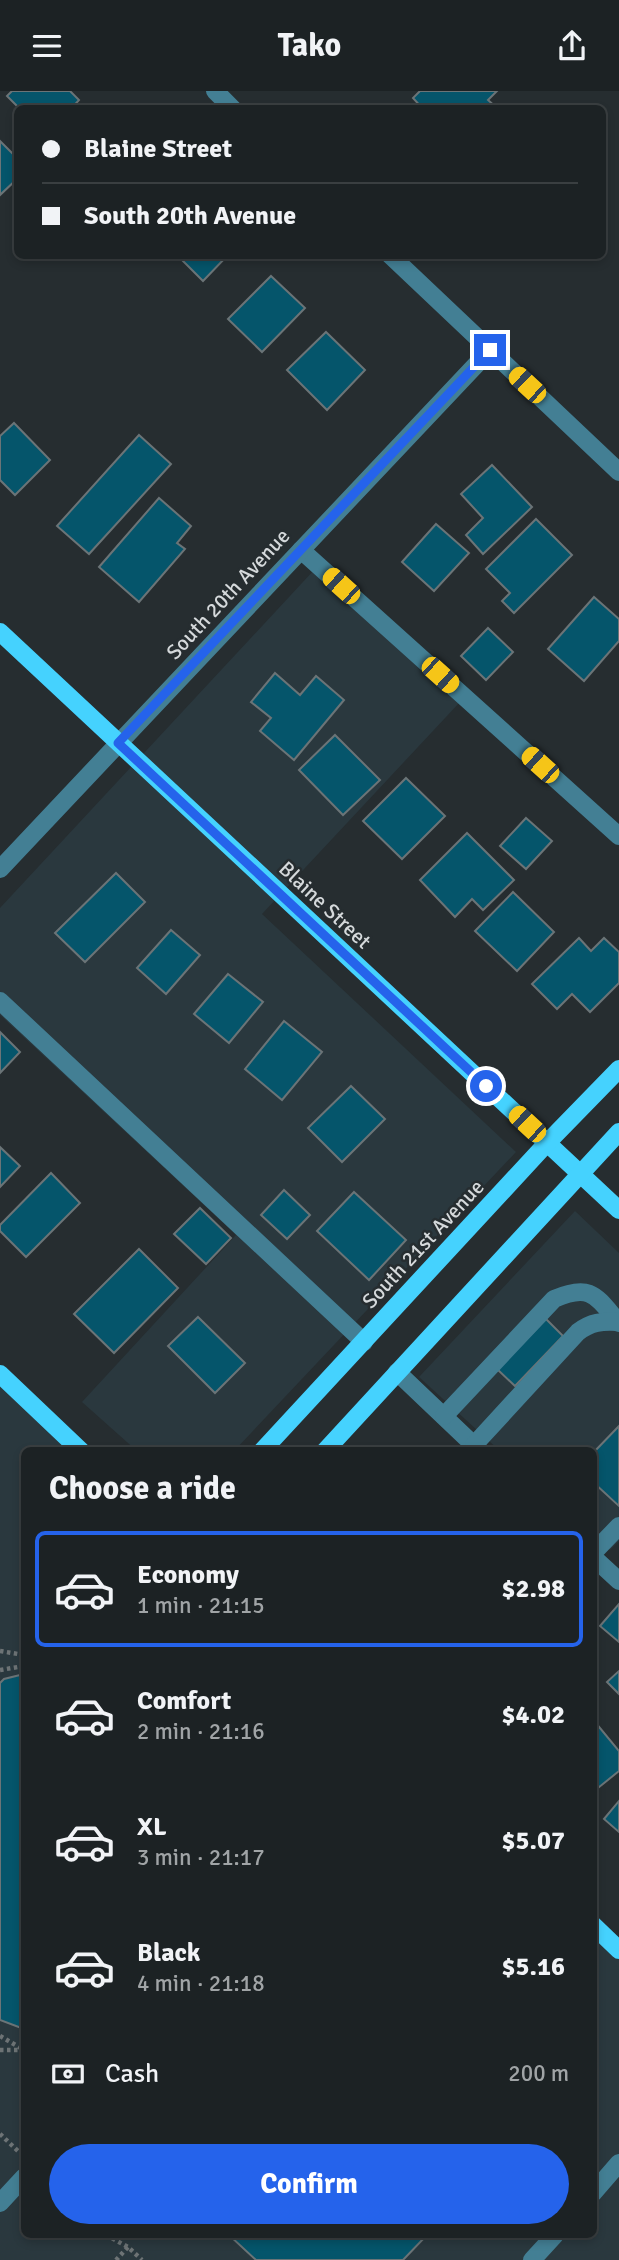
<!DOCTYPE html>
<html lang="en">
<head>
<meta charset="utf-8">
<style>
  body { margin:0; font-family:Signika,sans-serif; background:#252a2c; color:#f1f3f6; height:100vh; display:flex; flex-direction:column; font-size:26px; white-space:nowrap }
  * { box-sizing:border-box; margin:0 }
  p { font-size:23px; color:#a0a4a6 }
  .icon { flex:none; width:38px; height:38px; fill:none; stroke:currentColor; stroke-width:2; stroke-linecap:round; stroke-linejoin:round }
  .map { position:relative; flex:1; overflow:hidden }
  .details { position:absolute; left:21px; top:1356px; width:576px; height:791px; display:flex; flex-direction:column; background:#1c2224; border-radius:10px; box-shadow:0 4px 10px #0003,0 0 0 2px #3a3f41 }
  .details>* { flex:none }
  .banner { position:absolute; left:14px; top:14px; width:592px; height:154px; border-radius:10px; box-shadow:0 4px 10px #0003,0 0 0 2px #3a3f41; display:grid; align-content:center; height:154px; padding:0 28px; background:#1c2224 }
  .end { position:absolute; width:32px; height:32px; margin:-16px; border:9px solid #2563eb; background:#fff; box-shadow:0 0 0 4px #fff }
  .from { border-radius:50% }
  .car { position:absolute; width:21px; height:42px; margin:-21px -10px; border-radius:9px; box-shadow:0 0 5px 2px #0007; background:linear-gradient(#f5c518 24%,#345 0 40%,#f5c518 0 76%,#345 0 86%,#f5c518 0) }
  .banner b { display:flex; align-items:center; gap:24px; height:66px; font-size:26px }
  .banner b+b { border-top:2px solid #3a3f41 }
  .banner i { width:18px; height:18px; background:#f1f3f6 }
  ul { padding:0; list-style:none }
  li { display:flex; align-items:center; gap:21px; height:116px; margin:0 14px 10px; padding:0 14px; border:4px solid transparent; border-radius:10px }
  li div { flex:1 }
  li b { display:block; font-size:26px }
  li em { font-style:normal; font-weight:700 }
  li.active { border-color:#2563eb }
  li>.icon { width:63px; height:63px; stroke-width:1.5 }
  h2 { padding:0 28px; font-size:32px; line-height:84px }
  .pay { display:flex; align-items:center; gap:18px; height:77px; padding:0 28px; font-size:26px }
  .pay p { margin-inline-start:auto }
  .cta { display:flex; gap:14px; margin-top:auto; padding:14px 28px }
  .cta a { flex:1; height:80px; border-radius:42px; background:#2563eb; color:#fff; font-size:28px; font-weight:700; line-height:80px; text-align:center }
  header { display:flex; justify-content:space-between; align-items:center; height:91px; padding:0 28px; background:#1c2224; font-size:32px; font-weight:700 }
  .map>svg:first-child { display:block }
  .built { fill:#2a383e }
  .building { fill:#05556b; stroke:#6b7477; stroke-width:2 }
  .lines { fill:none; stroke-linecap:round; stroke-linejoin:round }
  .path { stroke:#6d7375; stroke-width:4.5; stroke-dasharray:3.5 3.5; stroke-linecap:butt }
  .minor { stroke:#437f94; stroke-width:18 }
  .major { stroke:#45d2fe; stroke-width:18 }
  .route { stroke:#2563eb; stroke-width:9 }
  .labels { text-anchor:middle; stroke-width:5; stroke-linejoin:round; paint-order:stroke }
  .street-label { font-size:21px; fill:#d5d9db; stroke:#262d30 }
</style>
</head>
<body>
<header><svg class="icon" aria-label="menu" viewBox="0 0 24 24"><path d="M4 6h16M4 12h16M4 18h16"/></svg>Tako<svg class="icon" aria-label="share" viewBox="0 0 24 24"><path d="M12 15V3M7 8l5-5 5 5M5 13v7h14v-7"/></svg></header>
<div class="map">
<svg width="619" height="2169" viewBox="0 0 619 2169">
  <rect width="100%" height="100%" fill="#262d30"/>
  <g class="built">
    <path d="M 315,478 L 460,611 L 262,823 L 516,1061 L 234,1360 L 137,1360 L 82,1311 L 236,1144 L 0,924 L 0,817 Z"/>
    <path d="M 575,1120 L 619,1162 L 619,1450 L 610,1459 L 593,1444 L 593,1360 L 500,1360 L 419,1286 Z"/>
    <path d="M 0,1283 L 81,1360 L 24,1360 L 24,2144 L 593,2144 L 593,1834 L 619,1859 L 619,2169 L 0,2169 Z"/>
  </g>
  <g class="building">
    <path d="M 12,0 L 70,0 L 79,9 L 71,18 L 20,18 L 7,5 Z"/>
    <path d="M 420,0 L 497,0 L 488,9 L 498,18 L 423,18 L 413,7 Z"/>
    <path d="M 0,50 L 18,68 L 18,87 L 0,104 Z"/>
    <path d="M 177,164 L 228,164 L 203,190 Z"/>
    <path d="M 271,185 L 305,217 L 262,261 L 228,228 Z"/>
    <path d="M 326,241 L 365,279 L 327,319 L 287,279 Z"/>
    <path d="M 14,332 L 50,369 L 15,404 L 0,389 L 0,345 Z"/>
    <path d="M 139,344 L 171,373 L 89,463 L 57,435 Z"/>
    <path d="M 492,374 L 532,416 L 483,463 L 466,444 L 483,427 L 461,403 Z"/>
    <path d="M 159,407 L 191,435 L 177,452 L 185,458 L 139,511 L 99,476 Z"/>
    <path d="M 536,428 L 572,464 L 514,522 L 502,510 L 510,502 L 486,478 Z"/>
    <path d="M 436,433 L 469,462 L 434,500 L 402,471 Z"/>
    <path d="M 594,506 L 619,528 L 619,550 L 584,590 L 548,558 Z"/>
    <path d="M 488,537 L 513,561 L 486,589 L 461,565 Z"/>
    <path d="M 275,582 L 300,604 L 316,585 L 344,609 L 294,669 L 260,640 L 271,627 L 251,611 Z"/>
    <path d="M 335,644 L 380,689 L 343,724 L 299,679 Z"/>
    <path d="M 406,687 L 445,725 L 402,768 L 363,730 Z"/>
    <path d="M 526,727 L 552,750 L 526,778 L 500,755 Z"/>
    <path d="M 467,742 L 514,789 L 483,819 L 472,808 L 455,826 L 420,789 Z"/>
    <path d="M 116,782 L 145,811 L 85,871 L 55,842 Z"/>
    <path d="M 513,801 L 554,841 L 517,880 L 475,840 Z"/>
    <path d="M 171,839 L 200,864 L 166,903 L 137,877 Z"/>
    <path d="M 579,847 L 591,860 L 604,847 L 619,861 L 619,892 L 590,921 L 572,903 L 557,918 L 532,893 Z"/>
    <path d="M 228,883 L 263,911 L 229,952 L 194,923 Z"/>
    <path d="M 284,930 L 322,961 L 282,1009 L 245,978 Z"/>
    <path d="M 0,941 L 20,961 L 0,982 Z"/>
    <path d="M 351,995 L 385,1028 L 342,1071 L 308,1037 Z"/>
    <path d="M 0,1056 L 20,1075 L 0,1096 Z"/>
    <path d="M 51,1082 L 80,1112 L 26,1166 L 0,1140 L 0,1134 Z"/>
    <path d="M 284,1099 L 310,1124 L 287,1148 L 261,1124 Z"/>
    <path d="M 354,1101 L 406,1149 L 369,1189 L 317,1140 Z"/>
    <path d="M 200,1117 L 231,1147 L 206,1173 L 174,1143 Z"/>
    <path d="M 139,1158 L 178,1197 L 114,1262 L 74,1223 Z"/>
    <path d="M 198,1226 L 245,1272 L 215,1302 L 168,1255 Z"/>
    <path d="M 546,1228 L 563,1245 L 515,1295 L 497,1278 Z"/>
    <path d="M 619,1335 L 619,1415 L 593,1391 L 593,1362 Z"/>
    <path d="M 619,1513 L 619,1551 L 600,1535 Z"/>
    <path d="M 619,1580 L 619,1603 L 607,1591 Z"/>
    <path d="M 24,1583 L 24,1938 L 0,1929 L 0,1592 L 4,1588 Z"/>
    <path d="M 595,1631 L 619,1660 L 619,1680 L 593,1701 L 593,1633 Z"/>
    <path d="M 619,1710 L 619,1741 L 604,1728 Z"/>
    <path d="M 229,2144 L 427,2144 L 403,2169 L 256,2169 Z"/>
  </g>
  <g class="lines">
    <g class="path">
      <path d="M 0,1560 L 24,1564"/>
      <path d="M 0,1579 L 24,1575"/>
      <path d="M 0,1945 L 24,1959"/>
      <path d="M 0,1959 L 23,1959"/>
      <path d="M 0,2043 L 20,2062"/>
      <path d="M 23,2061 L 24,1959"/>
      <path d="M 106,2144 L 128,2156 L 142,2169"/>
      <path d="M 116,2169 L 128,2156"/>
    </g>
    <g class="minor">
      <path d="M 215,0 L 233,18"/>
      <path d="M 390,164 L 619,381"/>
      <path d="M 301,459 L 619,745"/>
      <path d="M 0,778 L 490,259"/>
      <path d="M 0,910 L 364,1251"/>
      <path d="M 397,1281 L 480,1360"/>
      <path d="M 444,1325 L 554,1208 C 591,1192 596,1205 619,1232"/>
      <path d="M 474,1354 L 578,1241 C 591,1231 602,1230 618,1231"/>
      <path d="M 593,1462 L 619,1435"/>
      <path d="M 593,1466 L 619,1490"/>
      <path d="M 593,2102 L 619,2072"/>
      <path d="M 0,2112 L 24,2086"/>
      <path d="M 532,2169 L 555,2144"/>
    </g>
    <g class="major">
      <path d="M 0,541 L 619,1119"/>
      <path d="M 0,1283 L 81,1360"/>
      <path d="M 262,1360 L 547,1052 L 619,978"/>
      <path d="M 325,1360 L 619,1041"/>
      <path d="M 593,1834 L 619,1859"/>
    </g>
  </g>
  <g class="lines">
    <path class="route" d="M 486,995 L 118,652 L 490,259"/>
  </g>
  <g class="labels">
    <g class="street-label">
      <text transform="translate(228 503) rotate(-47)" y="7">South 20th Avenue</text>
      <text transform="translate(325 814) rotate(43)" y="7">Blaine Street</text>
      <text transform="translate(423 1153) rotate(-47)" y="7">South 21st Avenue</text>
    </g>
  </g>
</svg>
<i class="end from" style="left:486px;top:995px"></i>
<i class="end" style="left:490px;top:259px"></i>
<i class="car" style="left:527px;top:294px;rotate:313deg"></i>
<i class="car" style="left:341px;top:495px;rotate:312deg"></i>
<i class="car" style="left:440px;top:584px;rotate:132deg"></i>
<i class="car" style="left:540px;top:674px;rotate:312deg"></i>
<i class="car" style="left:527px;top:1033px;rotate:313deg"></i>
<div class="banner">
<b><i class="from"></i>Blaine Street</b>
<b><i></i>South 20th Avenue</b>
</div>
<section class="details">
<h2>Choose a ride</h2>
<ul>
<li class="active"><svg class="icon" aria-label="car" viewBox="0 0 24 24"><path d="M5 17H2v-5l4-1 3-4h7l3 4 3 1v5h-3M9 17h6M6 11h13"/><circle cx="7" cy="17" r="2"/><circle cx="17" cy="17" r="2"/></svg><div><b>Economy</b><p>1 min · 21:15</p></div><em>$2.98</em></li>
<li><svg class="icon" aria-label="car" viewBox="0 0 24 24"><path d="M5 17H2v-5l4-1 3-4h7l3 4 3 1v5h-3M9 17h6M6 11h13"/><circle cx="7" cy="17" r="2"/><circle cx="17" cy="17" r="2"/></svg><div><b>Comfort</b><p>2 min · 21:16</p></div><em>$4.02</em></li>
<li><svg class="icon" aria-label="car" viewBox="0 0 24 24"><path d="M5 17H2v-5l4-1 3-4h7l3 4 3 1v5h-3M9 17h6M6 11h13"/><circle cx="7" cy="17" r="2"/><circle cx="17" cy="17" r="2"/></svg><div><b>XL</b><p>3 min · 21:17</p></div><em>$5.07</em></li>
<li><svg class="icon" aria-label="car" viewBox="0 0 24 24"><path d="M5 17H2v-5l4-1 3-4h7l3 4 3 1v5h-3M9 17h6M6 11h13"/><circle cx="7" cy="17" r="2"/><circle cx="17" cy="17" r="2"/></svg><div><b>Black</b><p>4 min · 21:18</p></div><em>$5.16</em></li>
</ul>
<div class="pay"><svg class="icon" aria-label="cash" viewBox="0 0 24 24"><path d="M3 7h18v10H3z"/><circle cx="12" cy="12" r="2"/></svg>Cash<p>200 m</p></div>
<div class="cta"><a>Confirm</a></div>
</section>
</div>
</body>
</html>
